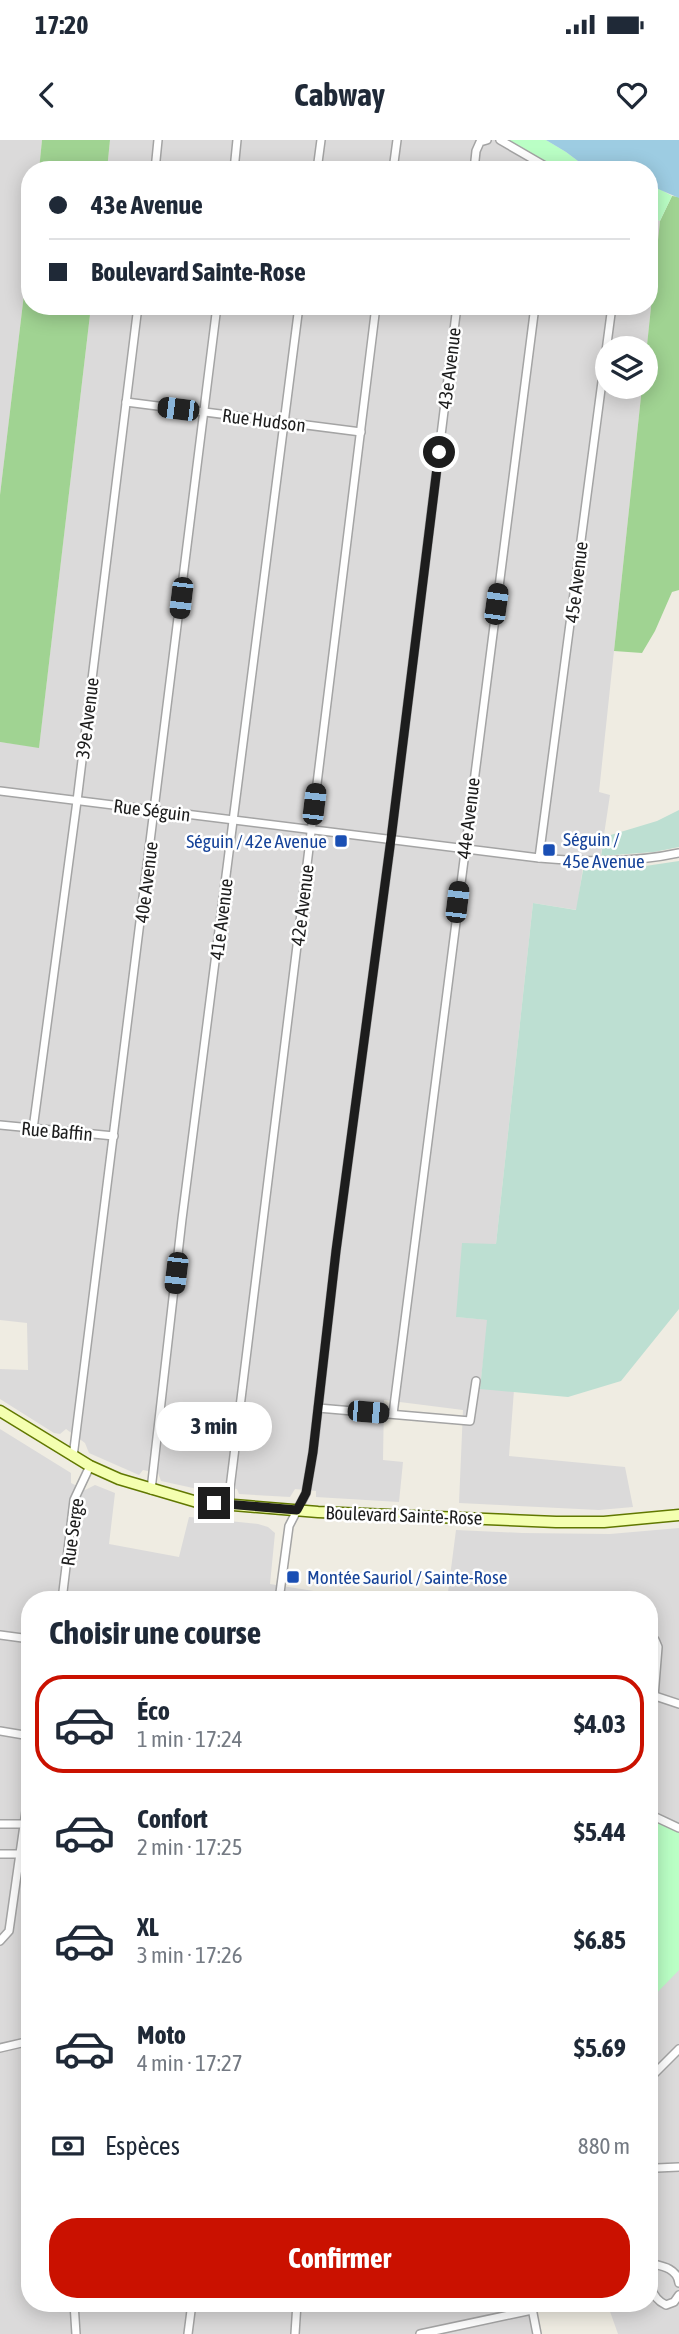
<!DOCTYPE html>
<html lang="fr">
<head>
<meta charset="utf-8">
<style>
  body { margin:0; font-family:"Asap Condensed",sans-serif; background:#f6f6f7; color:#1f2937; height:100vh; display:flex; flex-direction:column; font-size:26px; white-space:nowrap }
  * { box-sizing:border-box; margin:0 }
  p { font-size:23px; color:#747a83 }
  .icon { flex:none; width:38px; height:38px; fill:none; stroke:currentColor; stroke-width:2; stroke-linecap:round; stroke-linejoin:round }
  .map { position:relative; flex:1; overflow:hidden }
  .drawer { position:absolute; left:21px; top:1451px; width:637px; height:721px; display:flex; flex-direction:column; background:#fff; border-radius:28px; box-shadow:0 4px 18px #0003 }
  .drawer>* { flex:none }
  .top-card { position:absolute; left:21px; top:21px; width:637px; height:154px; border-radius:28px; box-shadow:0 4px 18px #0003; display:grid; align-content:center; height:154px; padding:0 28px; background:#fff }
  .buttons { position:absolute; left:595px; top:196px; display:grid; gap:14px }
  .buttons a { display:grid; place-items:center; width:63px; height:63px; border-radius:50%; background:#fff; box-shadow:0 4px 18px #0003; font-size:35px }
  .end { position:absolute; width:32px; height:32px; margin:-16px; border:9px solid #1d1d1d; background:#fff; box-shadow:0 0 0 4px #fff }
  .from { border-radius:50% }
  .bubble { position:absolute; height:49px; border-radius:24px; background:#fff; box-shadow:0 4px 18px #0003; font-size:23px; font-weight:700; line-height:49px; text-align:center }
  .car { position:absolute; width:21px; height:42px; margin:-21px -10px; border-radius:9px; box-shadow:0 0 5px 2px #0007; background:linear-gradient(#222 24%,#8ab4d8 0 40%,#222 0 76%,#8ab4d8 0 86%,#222 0) }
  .top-card b { display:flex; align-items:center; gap:24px; height:66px; font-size:26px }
  .top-card b+b { border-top:2px solid #e0e1e3 }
  .top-card i { width:18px; height:18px; background:#1f2937 }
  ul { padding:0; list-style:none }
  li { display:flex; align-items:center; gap:21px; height:98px; margin:0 14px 10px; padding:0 14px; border:4px solid transparent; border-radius:28px }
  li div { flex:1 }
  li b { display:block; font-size:26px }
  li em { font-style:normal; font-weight:700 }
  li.active { border-color:#ca1100 }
  li>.icon { width:63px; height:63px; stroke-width:1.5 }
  h2 { padding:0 28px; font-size:32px; line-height:84px }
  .pay { display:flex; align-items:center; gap:18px; height:77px; padding:0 28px; font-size:26px }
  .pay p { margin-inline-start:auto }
  .button { display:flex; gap:14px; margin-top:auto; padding:14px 28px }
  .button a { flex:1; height:80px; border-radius:28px; background:#ca1100; color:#fff; font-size:28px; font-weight:700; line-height:80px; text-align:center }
  .status { display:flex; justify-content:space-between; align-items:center; height:49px; padding:0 35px; background:#fff; direction:ltr }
  .status svg { height:19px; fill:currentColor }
  header { display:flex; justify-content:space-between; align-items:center; height:91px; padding:0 28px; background:#fff; font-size:32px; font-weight:700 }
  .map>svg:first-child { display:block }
  .residential { fill:#dbdada }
  .forest { fill:#a0d392 }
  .wetland { fill:#bddfd2 }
  .park { fill:#baffc5 }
  .water { fill:#9dcce2 }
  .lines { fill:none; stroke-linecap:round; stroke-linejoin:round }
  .street-casing { stroke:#a4a4a4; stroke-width:10 }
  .secondary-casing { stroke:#617800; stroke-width:13 }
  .street { stroke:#fff; stroke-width:7 }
  .secondary { stroke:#f4ffb0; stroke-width:10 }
  .route { stroke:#1d1d1d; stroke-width:9 }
  .transit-dot { fill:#1a4fb4; stroke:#fff; stroke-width:2.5 }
  .labels { text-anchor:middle; stroke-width:5; stroke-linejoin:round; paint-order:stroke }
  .street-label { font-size:19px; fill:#1d1d1d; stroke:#fff }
  .transit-label { font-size:19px; fill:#164399; stroke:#fff; text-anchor:start }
</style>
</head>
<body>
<div class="status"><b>17:20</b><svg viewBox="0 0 49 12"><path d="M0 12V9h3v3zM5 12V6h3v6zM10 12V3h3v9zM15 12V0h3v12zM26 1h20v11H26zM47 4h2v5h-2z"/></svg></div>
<header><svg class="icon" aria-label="back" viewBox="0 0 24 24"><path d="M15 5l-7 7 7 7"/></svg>Cabway<svg class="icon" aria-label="heart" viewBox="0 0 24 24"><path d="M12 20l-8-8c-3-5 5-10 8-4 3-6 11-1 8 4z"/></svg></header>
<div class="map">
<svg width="679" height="2194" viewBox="0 0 679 2194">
  <rect width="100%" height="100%" fill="#efece2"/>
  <g class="residential">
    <path d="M 0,0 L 42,0 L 39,30 L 30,30 L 30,104 L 0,355 Z"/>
    <path d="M 110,0 L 500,0 L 552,30 L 107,30 Z"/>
    <path d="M 649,77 L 660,81 L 646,215 L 646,208 L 607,208 L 607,247 L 642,247 L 599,652 L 610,655 L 600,721 L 584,719 L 577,770 L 533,763 L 496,1104 L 457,1177 L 488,1180 L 480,1248 L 514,1250 L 509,1316 L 625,1327 L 633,1367 L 599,1370 L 459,1363 L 463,1270 L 384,1260 L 383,1320 L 403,1322 L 399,1362 L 316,1357 L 316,1351 L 295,1349 L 290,1357 L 239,1354 L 237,1349 L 221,1348 L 216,1353 L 161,1341 L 158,1333 L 143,1330 L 139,1335 L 89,1313 L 85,1303 L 66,1289 L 60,1294 L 54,1293 L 0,1259 L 0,1229 L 28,1230 L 27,1183 L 0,1180 L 0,602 L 39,607 L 91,166 L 649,166 Z"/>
    <path d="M 0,1289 L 71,1333 L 71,1343 L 85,1350 L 95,1345 L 115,1353 L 109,1404 L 179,1417 L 189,1377 L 258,1384 L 268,1387 L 275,1393 L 270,1444 L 339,1455 L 338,1460 L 30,1460 L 30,2163 L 571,2163 L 532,2170 L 537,2194 L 0,2194 Z"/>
    <path d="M 679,1388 L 679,2194 L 618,2194 L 607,2163 L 649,2163 L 649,1460 L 447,1460 L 456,1390 L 522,1393 L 610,1394 Z"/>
  </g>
  <g class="forest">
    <path d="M 42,0 L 110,0 L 107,30 L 39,30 Z"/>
    <path d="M 672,56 L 679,57 L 679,450 L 672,452 L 655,491 L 642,513 L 614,511 L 642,247 L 646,247 L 646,215 L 660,81 Z"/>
    <path d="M 30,104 L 30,166 L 91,166 L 39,608 L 0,602 L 0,355 Z"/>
  </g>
  <g class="wetland">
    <path d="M 679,670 L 679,707 L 654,712 L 601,716 L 604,697 L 657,681 Z"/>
    <path d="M 679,721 L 679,1169 L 621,1241 L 568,1257 L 480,1249 L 487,1180 L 456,1177 L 462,1103 L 496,1104 L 533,763 L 576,770 L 583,730 L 632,728 Z"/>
  </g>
  <g class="park">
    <path d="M 500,0 L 546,0 L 566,12 L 590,30 L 552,30 Z"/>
    <path d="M 649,45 L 658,48 L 672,56 L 660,81 L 649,77 Z"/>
    <path d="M 649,1674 L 679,1688 L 679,1830 L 649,1861 Z"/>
  </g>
  <path class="water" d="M 546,0 L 679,0 L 679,58 L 649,45 L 649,30 L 590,30 L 566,12 Z"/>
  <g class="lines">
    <g class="street-casing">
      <g id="street">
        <path d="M 500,0 L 552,30"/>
        <path d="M 155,30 L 158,0"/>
        <path d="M 234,30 L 237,0"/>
        <path d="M 317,30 L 321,0"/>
        <path d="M 393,30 L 397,0"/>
        <path d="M 474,30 L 476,11 L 480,2 L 487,0"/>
        <path d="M 126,262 L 361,292"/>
        <path d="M 0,651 L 539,718 C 586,722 633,723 679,713"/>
        <path d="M 539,718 L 612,166"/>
        <path d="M 0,985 L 114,996"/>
        <path d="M 33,989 L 77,661 L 138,166"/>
        <path d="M 318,1268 L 470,1281 L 476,1241"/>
        <path d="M 393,1274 L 535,166"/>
        <path d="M 73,1317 L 217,166"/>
        <path d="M 151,1350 L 182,1079 L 299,166"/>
        <path d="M 230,1364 L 230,1348 L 376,166"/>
        <path d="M 62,1460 L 74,1360 L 90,1326"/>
        <path d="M 154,1460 L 167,1460"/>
        <path d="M 279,1460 L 289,1386 L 306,1353 L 313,1312 L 336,1111 L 391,699 L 457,166"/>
        <path d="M 0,1495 L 30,1499"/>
        <path d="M 649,1496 L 655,1500 L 658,1507 L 654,1557"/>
        <path d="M 649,1554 L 679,1564"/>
        <path d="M 0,1591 L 30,1596"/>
        <path d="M 649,1674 L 679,1688"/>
        <path d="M 0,1684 L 24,1684"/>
        <path d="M 0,1714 L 20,1714"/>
        <path d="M 0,1801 L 9,1791 L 30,1643"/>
        <path d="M 0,1908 L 30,1901"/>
        <path d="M 649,1939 L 679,1909"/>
        <path d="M 649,2026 L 657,2028 L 679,2027"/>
        <path d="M 649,2123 C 662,2126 677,2128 679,2143"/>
        <path d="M 649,2137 C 650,2149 655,2160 666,2165 L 674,2162 L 679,2155"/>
        <path d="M 74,2163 L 76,2194"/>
        <path d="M 531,2163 L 537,2194"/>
        <path d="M 188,2194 L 192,2163"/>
        <path d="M 295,2194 L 297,2163"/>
        <path d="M 420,2194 L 532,2170"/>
      </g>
    </g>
    <g class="secondary-casing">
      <path id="secondary" d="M 0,1271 L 90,1326 L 119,1339 L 197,1362 L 318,1372 L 556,1382 L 604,1382 L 679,1375"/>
    </g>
    <use href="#street" class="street"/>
    <use href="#secondary" class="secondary"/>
  </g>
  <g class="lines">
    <path class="route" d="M 214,1363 L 297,1370 L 306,1353 L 313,1312 L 336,1111 L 391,699 L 439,312"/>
  </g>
  <g class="transit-dot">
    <rect x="334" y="694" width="14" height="14" rx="3.5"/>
    <rect x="542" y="703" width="14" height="14" rx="3.5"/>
    <rect x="286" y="1430" width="14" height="14" rx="3.5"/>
  </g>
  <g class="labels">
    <g class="street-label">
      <text transform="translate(449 228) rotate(-83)" y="7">43e Avenue</text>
      <text transform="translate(264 280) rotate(7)" y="7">Rue Hudson</text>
      <text transform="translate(576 442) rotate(-83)" y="7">45e Avenue</text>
      <text transform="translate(87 578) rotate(-83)" y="7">39e Avenue</text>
      <text transform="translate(152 670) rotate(7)" y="7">Rue Séguin</text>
      <text transform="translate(468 678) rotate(-83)" y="7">44e Avenue</text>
      <text transform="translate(146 742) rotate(-83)" y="7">40e Avenue</text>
      <text transform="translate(302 765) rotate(-83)" y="7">42e Avenue</text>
      <text transform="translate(221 779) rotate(-83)" y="7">41e Avenue</text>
      <text transform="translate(57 991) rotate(5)" y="7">Rue Baffin</text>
      <text transform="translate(404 1375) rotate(2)" y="7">Boulevard Sainte-Rose</text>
      <text transform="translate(72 1392) rotate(-82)" y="7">Rue Serge</text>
    </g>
    <g class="transit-label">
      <text x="563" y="706">Séguin /<tspan x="563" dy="22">45e Avenue</tspan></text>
      <text x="327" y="708" text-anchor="end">Séguin / 42e Avenue</text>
      <text x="307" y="1444">Montée Sauriol / Sainte-Rose</text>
    </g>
  </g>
</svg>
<div class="buttons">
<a><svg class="icon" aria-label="layers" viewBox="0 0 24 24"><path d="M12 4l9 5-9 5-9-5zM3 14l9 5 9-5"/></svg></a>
</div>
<i class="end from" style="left:439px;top:312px"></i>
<i class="end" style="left:214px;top:1363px"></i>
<div class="bubble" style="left:156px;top:1262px;width:116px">3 min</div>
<i class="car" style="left:178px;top:269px;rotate:277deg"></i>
<i class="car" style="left:181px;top:458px;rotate:187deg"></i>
<i class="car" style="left:496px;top:464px;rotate:8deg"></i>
<i class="car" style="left:314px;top:664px;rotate:7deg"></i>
<i class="car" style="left:457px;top:762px;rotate:7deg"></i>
<i class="car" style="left:176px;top:1133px;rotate:187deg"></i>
<i class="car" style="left:368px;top:1272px;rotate:95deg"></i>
<div class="top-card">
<b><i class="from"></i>43e Avenue</b>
<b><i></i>Boulevard Sainte-Rose</b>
</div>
<section class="drawer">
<h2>Choisir une course</h2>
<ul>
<li class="active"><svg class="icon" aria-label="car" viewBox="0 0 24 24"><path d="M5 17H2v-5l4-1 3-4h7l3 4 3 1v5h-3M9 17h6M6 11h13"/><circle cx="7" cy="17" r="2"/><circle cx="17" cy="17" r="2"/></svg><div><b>Éco</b><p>1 min · 17:24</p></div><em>$4.03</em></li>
<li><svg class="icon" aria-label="car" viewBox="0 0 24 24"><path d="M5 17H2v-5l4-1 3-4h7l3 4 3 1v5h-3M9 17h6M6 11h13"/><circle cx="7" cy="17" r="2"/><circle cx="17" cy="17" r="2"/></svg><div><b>Confort</b><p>2 min · 17:25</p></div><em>$5.44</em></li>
<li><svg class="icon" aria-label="car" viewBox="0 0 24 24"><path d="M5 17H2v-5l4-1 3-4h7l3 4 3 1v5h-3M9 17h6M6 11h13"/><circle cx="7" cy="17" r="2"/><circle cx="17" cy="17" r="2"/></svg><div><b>XL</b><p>3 min · 17:26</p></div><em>$6.85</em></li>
<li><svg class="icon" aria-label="car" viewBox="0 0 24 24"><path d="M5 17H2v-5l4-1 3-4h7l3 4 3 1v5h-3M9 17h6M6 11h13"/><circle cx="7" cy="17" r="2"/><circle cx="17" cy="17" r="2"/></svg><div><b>Moto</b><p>4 min · 17:27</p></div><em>$5.69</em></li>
</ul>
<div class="pay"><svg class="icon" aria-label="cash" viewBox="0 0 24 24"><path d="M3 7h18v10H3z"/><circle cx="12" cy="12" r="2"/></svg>Espèces<p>880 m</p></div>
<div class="button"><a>Confirmer</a></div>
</section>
</div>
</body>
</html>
